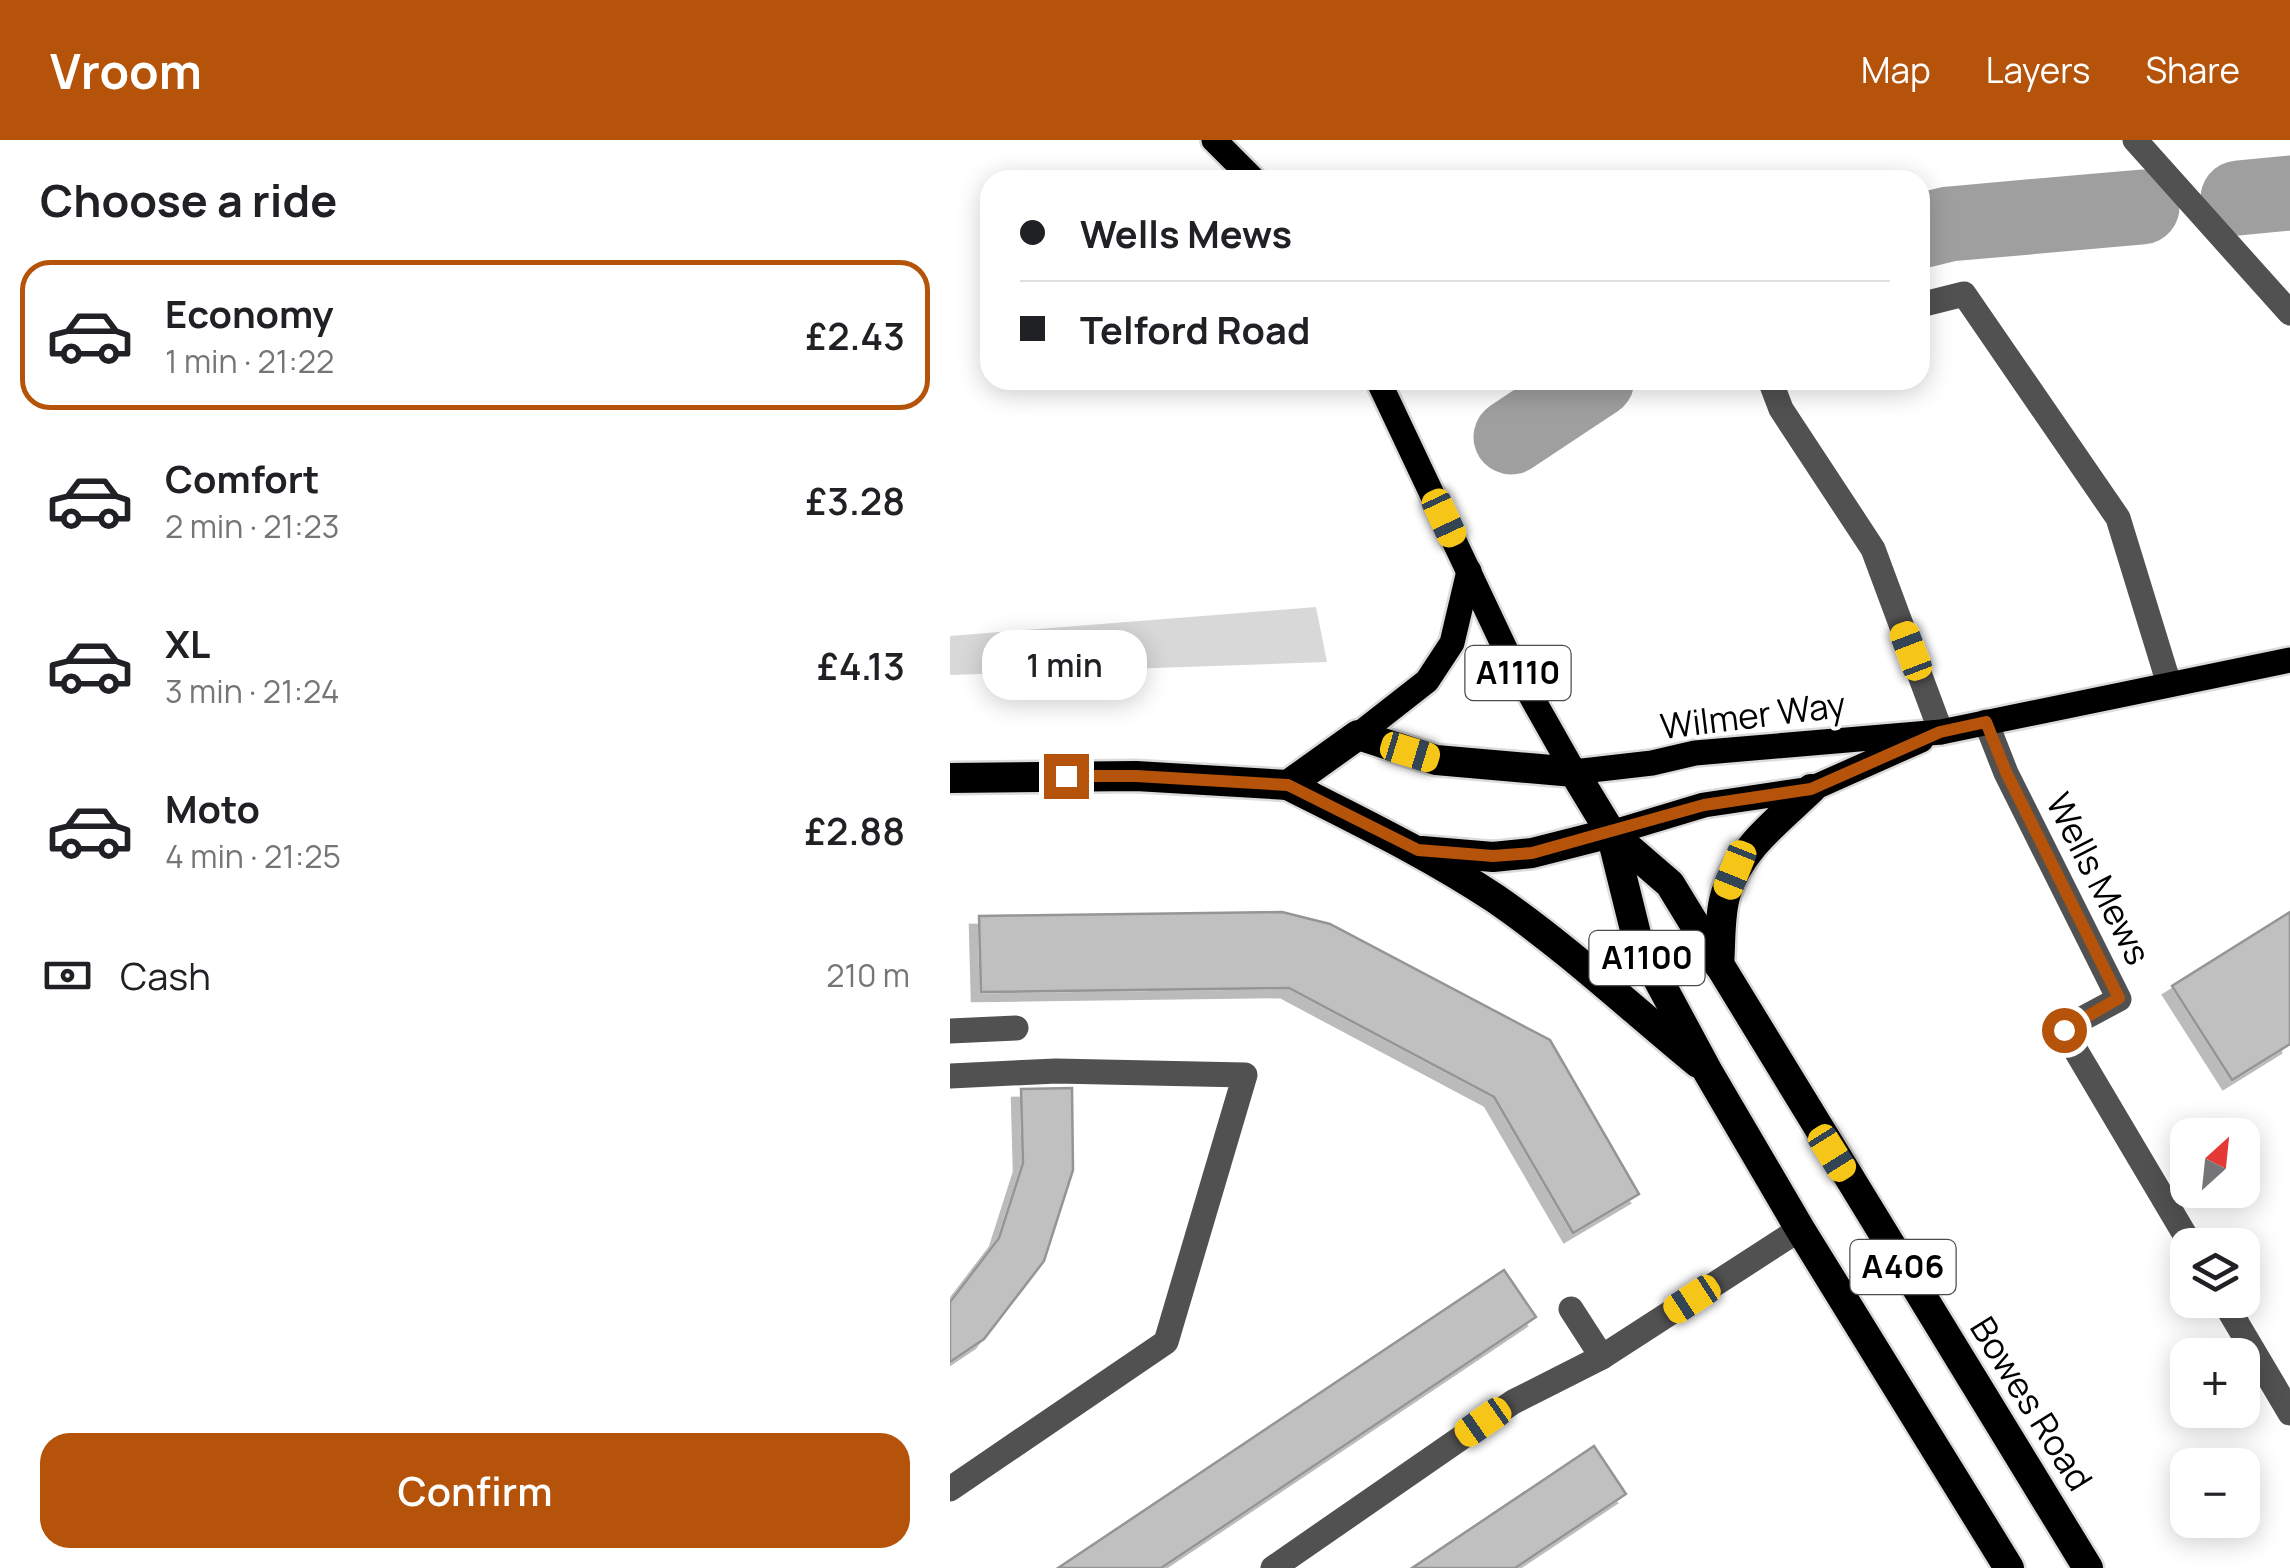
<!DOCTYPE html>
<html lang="en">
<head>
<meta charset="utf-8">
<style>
  body { margin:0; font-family:Manrope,sans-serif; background:#f2f2f2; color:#202124; height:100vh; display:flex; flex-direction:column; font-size:38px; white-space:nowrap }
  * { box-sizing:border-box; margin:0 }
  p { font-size:32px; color:#757577 }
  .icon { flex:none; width:55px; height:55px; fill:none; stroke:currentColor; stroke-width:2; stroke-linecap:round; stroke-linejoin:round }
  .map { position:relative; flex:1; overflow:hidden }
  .details { display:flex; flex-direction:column; background:#fff; width:950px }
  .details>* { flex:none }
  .guide { position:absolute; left:30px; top:30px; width:950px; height:220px; border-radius:30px; box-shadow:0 5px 25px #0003; display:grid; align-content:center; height:220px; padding:0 40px; background:#fff }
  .needle { width:65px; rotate:27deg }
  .fabs { position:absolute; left:1220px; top:978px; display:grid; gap:20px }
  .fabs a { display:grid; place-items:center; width:90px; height:90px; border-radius:20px; background:#fff; box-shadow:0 5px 25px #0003; font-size:50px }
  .end { position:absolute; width:45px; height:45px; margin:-22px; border:12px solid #b45309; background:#fff; box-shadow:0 0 0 5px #fff }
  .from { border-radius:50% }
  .bubble { position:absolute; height:70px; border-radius:30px; background:#fff; box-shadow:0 5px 25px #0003; font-size:32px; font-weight:600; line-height:70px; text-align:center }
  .car { position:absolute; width:30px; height:60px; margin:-30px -15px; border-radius:12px; box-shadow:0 0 8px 2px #0007; background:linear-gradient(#f5c518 24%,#345 0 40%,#f5c518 0 76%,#345 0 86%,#f5c518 0) }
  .guide b { display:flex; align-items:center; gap:35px; height:95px; font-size:38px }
  .guide b+b { border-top:2px solid #e0e0e0 }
  .guide i { width:25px; height:25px; background:#202124 }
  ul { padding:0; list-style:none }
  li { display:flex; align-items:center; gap:30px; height:150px; margin:0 20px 15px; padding:0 20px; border:5px solid transparent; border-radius:30px }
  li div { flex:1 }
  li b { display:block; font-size:38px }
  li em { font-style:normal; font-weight:600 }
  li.active { border-color:#b45309 }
  li>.icon { width:90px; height:90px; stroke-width:1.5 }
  h2 { padding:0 40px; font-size:45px; line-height:120px }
  .pay { display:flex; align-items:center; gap:25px; height:110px; padding:0 40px; font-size:38px }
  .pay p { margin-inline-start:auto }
  .action { display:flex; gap:20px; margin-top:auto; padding:20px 40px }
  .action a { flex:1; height:115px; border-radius:30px; background:#b45309; color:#fff; font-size:40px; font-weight:600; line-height:115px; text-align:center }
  header { display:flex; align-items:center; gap:60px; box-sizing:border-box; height:140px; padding:0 50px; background:#b45309; color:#fff }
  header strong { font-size:48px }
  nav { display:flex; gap:55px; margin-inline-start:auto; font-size:35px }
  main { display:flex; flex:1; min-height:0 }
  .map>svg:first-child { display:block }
  .green { fill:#d8d8d8 }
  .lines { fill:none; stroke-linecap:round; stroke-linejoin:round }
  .river { stroke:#9f9f9f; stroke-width:75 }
  .building { fill:#c0c0c0; stroke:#959595; stroke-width:2.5; filter:url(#shadow) }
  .major-casing { stroke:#dbdbdb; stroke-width:30 }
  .highway-casing { stroke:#dbdbdb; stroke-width:35 }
  .minor { stroke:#515151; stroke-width:25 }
  .major { stroke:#000; stroke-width:25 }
  .highway { stroke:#000; stroke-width:30 }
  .route { stroke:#b45309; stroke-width:12 }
  .labels { text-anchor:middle; stroke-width:8; stroke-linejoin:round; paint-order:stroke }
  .shield { fill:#fff; stroke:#4c4c4c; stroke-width:2.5 }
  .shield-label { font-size:32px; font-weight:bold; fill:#000 }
  .street-label { font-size:35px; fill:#000; stroke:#fff }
</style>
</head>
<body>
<header>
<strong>Vroom</strong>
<nav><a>Map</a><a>Layers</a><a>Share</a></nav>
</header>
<main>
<section class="details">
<h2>Choose a ride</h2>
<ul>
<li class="active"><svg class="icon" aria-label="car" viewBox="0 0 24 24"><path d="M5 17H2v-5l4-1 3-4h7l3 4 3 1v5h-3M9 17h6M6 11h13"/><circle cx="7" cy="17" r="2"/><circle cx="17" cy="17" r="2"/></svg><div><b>Economy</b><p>1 min · 21:22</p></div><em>£2.43</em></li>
<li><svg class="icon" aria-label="car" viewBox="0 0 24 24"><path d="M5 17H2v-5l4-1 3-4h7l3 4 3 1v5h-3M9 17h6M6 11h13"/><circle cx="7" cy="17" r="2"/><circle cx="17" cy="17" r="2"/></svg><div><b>Comfort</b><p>2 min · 21:23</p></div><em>£3.28</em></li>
<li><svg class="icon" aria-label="car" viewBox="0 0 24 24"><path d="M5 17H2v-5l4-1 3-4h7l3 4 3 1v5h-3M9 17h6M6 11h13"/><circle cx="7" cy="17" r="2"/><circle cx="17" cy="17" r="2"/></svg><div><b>XL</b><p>3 min · 21:24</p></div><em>£4.13</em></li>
<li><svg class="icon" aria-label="car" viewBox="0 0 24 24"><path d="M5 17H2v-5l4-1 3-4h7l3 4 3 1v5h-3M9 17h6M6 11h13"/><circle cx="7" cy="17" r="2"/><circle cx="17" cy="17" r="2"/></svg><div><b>Moto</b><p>4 min · 21:25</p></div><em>£2.88</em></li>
</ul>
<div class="pay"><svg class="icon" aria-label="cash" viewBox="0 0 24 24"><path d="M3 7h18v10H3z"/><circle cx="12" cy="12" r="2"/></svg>Cash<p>210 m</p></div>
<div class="action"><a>Confirm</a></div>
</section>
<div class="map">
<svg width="1340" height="1428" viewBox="0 0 1340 1428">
  <defs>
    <filter id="shadow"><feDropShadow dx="-9" dy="9" stdDeviation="0" flood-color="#0004"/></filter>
  </defs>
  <rect width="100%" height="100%" fill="#fff"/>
  <path class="green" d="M 366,467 L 377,522 L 0,535 L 0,496 Z"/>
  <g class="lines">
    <g class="river">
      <path d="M 1288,58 L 1340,53"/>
      <path d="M 970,91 L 999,84 L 1192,67"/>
      <path d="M 561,297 L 647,240"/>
    </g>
  </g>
  <g class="building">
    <path d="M 332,772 L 380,784 L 600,900 L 689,1054 L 623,1093 L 544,957 L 339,848 L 31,852 L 29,776 Z"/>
    <path d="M 1340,772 L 1340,904 L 1282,940 L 1222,846 Z"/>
    <path d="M 122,948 L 123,1030 L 94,1121 L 34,1199 L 0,1222 L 0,1162 L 49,1098 L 73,1023 L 71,949 Z"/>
    <path d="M 554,1130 L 586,1177 L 295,1372 L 211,1428 L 108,1428 Z"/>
    <path d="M 644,1306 L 676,1354 L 565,1428 L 462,1428 Z"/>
  </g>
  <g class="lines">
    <g class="major-casing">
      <g id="major">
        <path d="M 264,0 L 304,40"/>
        <path d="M 428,240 L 559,517 L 624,632 L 702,623 L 745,613 L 991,592 L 1340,520"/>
        <path d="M 408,595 L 477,541 L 502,503 L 519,431"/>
        <path d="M 661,693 L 754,665 L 861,649 L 971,600"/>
      </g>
    </g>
    <g class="highway-casing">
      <g id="highway">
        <path d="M 0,638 L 186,636 L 338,645 L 408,595 L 486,620 L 624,632 L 661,693 L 688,802 L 758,932 L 850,1089 L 1059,1428"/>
        <path d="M 338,645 C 409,681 480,715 546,759 C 617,808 681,868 748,923"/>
        <path d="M 661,693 L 720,744 L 1138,1428"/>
        <path d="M 472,711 L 543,717 L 582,713 L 661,693"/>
        <path d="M 769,825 C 771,802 769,775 776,753 C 789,709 829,680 861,649"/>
      </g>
    </g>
    <g class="minor">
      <path d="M 1185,0 L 1340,173"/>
      <path d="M 970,165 L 1014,154 L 1168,378 L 1219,544"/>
      <path d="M 820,240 L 831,269 L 923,409 L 991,592"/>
      <path d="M 1036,582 L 1056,633 L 1169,859 L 1113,889 L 1241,1105"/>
      <path d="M 0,891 L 66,888"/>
      <path d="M 0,936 L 106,931 L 295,935 L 216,1202 L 0,1349"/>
      <path d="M 1273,1160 L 1340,1273"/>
      <path d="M 621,1169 L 652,1217"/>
      <path d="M 323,1428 L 563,1262 L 652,1217 L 850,1089"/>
    </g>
    <use href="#major" class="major"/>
    <use href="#highway" class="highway"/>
  </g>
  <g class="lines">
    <path class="route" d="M 116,636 L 186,636 L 338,645 L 468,710 L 543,716 L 582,713 L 754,665 L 861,649 L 990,592 L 1036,582 L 1056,632 L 1169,858 L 1114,890"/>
  </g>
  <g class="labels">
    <g class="shield">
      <rect x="515.5" y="506" width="105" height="54" rx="8"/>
      <rect x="639.5" y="791" width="115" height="54" rx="8"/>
      <rect x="900.5" y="1100" width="105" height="54" rx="8"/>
    </g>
    <g class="shield-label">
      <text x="568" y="544">A1110</text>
      <text x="697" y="829">A1100</text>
      <text x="953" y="1138">A406</text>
    </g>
    <g class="street-label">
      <text transform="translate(803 576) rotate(-7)" y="12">Wilmer Way</text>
      <text transform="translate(1148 739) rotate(63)" y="12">Wells Mews</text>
      <text transform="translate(1081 1264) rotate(58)" y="12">Bowes Road</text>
    </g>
  </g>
</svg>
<div class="fabs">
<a><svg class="needle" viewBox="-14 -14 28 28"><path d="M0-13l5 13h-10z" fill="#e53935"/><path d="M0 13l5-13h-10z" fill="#757577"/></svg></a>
<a><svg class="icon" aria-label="layers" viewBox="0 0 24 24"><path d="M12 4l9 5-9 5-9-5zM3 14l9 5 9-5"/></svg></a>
<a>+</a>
<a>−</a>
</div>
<i class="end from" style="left:1114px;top:890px"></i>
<i class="end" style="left:116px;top:636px"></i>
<div class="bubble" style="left:32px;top:490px;width:165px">1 min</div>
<i class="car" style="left:494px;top:378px;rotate:155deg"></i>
<i class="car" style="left:961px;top:511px;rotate:339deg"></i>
<i class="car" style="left:460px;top:612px;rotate:107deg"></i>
<i class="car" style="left:785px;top:730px;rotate:202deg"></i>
<i class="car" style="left:882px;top:1013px;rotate:148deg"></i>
<i class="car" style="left:742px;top:1159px;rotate:237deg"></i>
<i class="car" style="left:533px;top:1282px;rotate:235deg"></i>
<div class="guide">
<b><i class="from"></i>Wells Mews</b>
<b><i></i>Telford Road</b>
</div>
</div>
</main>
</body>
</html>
